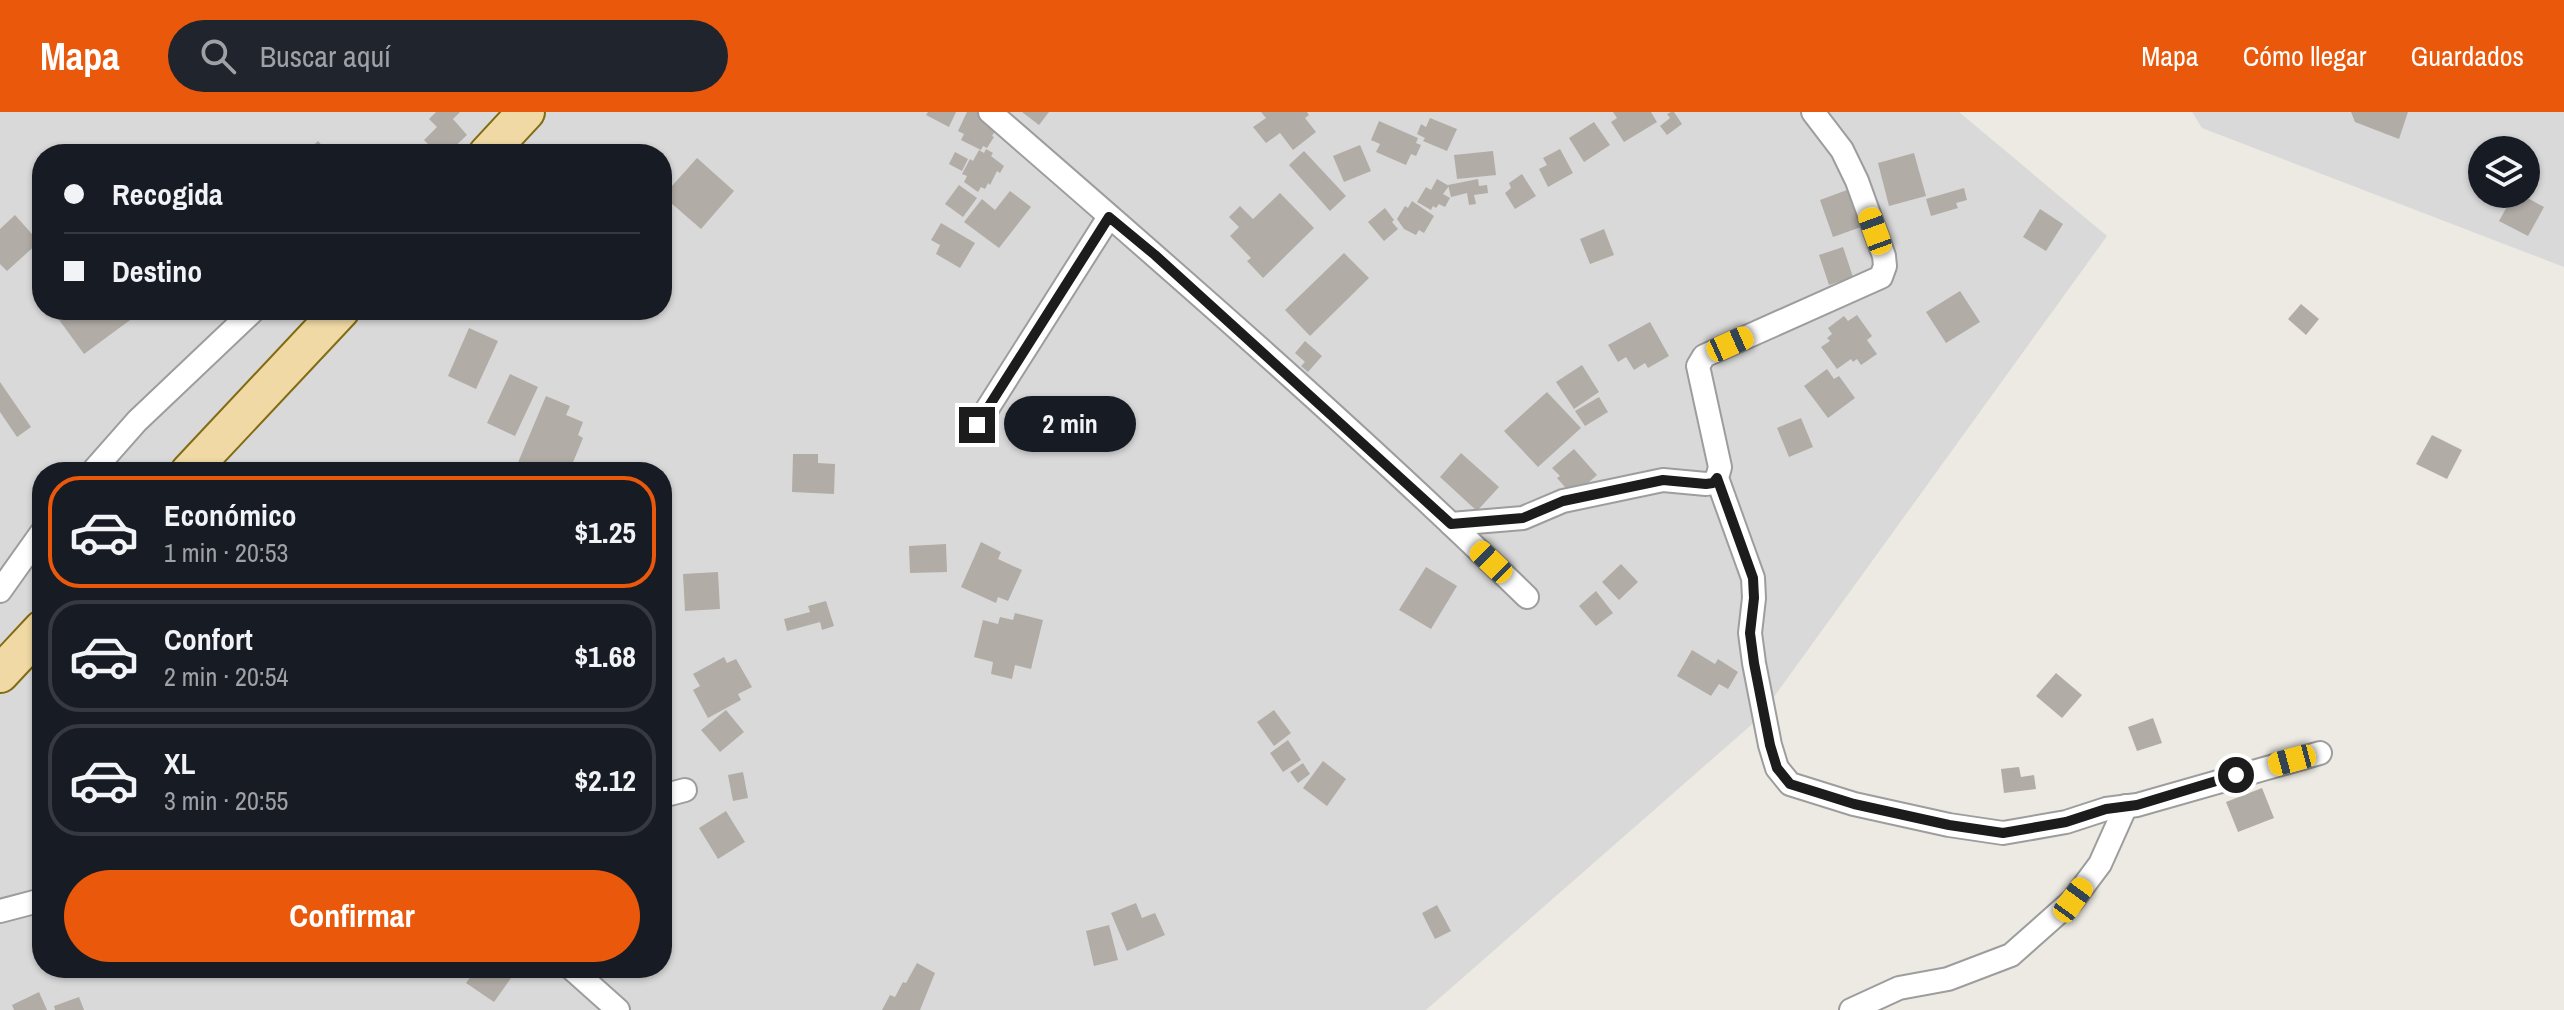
<!DOCTYPE html>
<html lang="es">
<head>
<meta charset="utf-8">
<style>
  body { margin:0; font-family:"Archivo Narrow",sans-serif; background:#20242c; color:#f1f3f6; height:100vh; display:flex; flex-direction:column; font-size:30px; white-space:nowrap }
  * { box-sizing:border-box; margin:0 }
  p { font-size:26px; color:#9ea1a6 }
  .icon { flex:none; width:44px; height:44px; fill:none; stroke:currentColor; stroke-width:2; stroke-linecap:round; stroke-linejoin:round }
  .map { position:relative; flex:1; overflow:hidden }
  .side { position:absolute; left:32px; top:350px; width:640px; height:516px; display:flex; flex-direction:column; background:#171b24; border-radius:32px; box-shadow:0 2px 6px #0004 }
  .side>* { flex:none }
  .banner { position:absolute; left:32px; top:32px; width:640px; height:176px; border-radius:32px; box-shadow:0 2px 6px #0004; display:grid; align-content:center; height:176px; padding:0 32px; background:#171b24 }
  .controls { position:absolute; left:2468px; top:24px; display:grid; gap:16px }
  .controls a { display:grid; place-items:center; width:72px; height:72px; border-radius:50%; background:#171b24; box-shadow:0 2px 6px #0004; font-size:40px }
  .end { position:absolute; width:36px; height:36px; margin:-18px; border:10px solid #1c1c1c; background:#fff; box-shadow:0 0 0 4px #fff }
  .from { border-radius:50% }
  .bubble { position:absolute; height:56px; border-radius:28px; background:#171b24; box-shadow:0 2px 6px #0004; font-size:26px; font-weight:700; line-height:56px; text-align:center }
  .car { position:absolute; width:24px; height:48px; margin:-24px -12px; border-radius:10px; box-shadow:0 0 6px 2px #0007; background:linear-gradient(#f5c518 24%,#345 0 40%,#f5c518 0 76%,#345 0 86%,#f5c518 0) }
  .banner b { display:flex; align-items:center; gap:28px; height:76px; font-size:30px }
  .banner b+b { border-top:2px solid #363941 }
  .banner i { width:20px; height:20px; background:#f1f3f6 }
  ul { padding:14px 0 0; list-style:none }
  li { display:flex; align-items:center; gap:24px; height:112px; margin:0 16px 12px; padding:0 16px; border:4px solid #363941; border-radius:32px }
  li div { flex:1 }
  li b { display:block; font-size:30px }
  li em { font-style:normal; font-weight:700 }
  li.selected { border-color:#ea580c }
  li>.icon { width:72px; height:72px; stroke-width:1.5 }
  .cta { display:flex; gap:16px; margin-top:auto; padding:16px 32px }
  .cta a { flex:1; height:92px; border-radius:48px; background:#ea580c; color:#fff; font-size:32px; font-weight:700; line-height:92px; text-align:center }
  header { display:flex; align-items:center; gap:48px; box-sizing:border-box; height:112px; padding:0 40px; background:#ea580c; color:#fff }
  header strong { font-size:38px }
  nav { display:flex; gap:44px; margin-inline-start:auto; font-size:28px }
  .search { width:560px; height:72px; background:#20242c; display:flex; align-items:center; gap:20px; box-sizing:border-box; padding:0 28px; border-radius:44px; color:#9ea1a6; font-size:30px }
  .map>svg:first-child { display:block }
  .residential { fill:#dad9d9; fill-rule:evenodd }
  .building { fill:#b1aca6 }
  .lines { fill:none; stroke-linecap:round; stroke-linejoin:round }
  .minor-casing { stroke:#9d9d9d; stroke-width:26 }
  .primary-casing { stroke:#826c12; stroke-width:40 }
  .minor { stroke:#fff; stroke-width:22 }
  .primary { stroke:#f0d9a5; stroke-width:36 }
  .route { stroke:#1c1c1c; stroke-width:10 }
</style>
</head>
<body>
<header>
<strong>Mapa</strong>
<div class="search"><svg class="icon" aria-label="search" viewBox="0 0 24 24"><circle cx="10" cy="10" r="6"/><path d="M15 15l6 6"/></svg>Buscar aquí</div>
<nav><a>Mapa</a><a>Cómo llegar</a><a>Guardados</a></nav>
</header>
<div class="map">
<svg width="2564" height="898" viewBox="0 0 2564 898">
  <rect width="100%" height="100%" fill="#eceae3"/>
  <g class="residential">
    <path d="M 0,0 L 1959,0 L 2107,124 L 1758,607 L 1426,898 L 0,898 ZM 42,42 L 662,42 L 662,198 L 42,198 ZM 42,360 L 662,360 L 662,856 L 42,856 Z"/>
    <path d="M 2192,0 L 2564,0 L 2564,155 L 2202,16 ZM 2482,38 L 2526,38 L 2526,82 L 2482,82 Z"/>
  </g>
  <g class="building">
    <path d="M 436,0 L 460,0 L 453,7 L 467,23 L 447,42 L 438,42 L 424,28 L 437,15 L 429,7 Z"/>
    <path d="M 928,0 L 956,0 L 949,15 L 926,3 Z"/>
    <path d="M 967,0 L 986,0 L 993,10 L 990,16 L 995,19 L 992,24 L 994,25 L 987,36 L 983,34 L 981,38 L 961,28 L 964,22 L 958,19 Z"/>
    <path d="M 1022,0 L 1049,0 L 1039,13 Z"/>
    <path d="M 1261,0 L 1307,0 L 1309,3 L 1305,6 L 1316,20 L 1293,38 L 1280,21 L 1266,31 L 1253,15 L 1266,6 Z"/>
    <path d="M 1613,0 L 1651,0 L 1657,10 L 1624,30 L 1611,10 L 1617,6 Z"/>
    <path d="M 1671,0 L 1674,0 L 1682,12 L 1667,23 L 1660,14 L 1670,6 L 1667,2 Z"/>
    <path d="M 2351,0 L 2408,0 L 2399,27 L 2355,10 Z"/>
    <path d="M 1430,6 L 1457,17 L 1447,39 L 1423,29 L 1425,26 L 1417,22 L 1421,12 L 1426,15 Z"/>
    <path d="M 1379,9 L 1418,26 L 1416,31 L 1421,33 L 1416,44 L 1411,42 L 1406,53 L 1376,40 L 1380,32 L 1371,28 Z"/>
    <path d="M 1594,10 L 1610,33 L 1584,50 L 1569,26 Z"/>
    <path d="M 318,29 L 330,42 L 304,42 Z"/>
    <path d="M 1360,33 L 1371,59 L 1344,70 L 1333,44 Z"/>
    <path d="M 986,37 L 993,41 L 991,44 L 1004,54 L 1000,61 L 997,59 L 990,73 L 988,71 L 985,77 L 981,75 L 978,80 L 964,70 L 967,64 L 962,62 L 970,47 L 973,49 L 979,38 L 984,41 Z"/>
    <path d="M 1560,37 L 1573,61 L 1548,75 L 1539,57 L 1547,53 L 1543,46 Z"/>
    <path d="M 1304,39 L 1346,84 L 1330,99 L 1289,53 Z"/>
    <path d="M 1493,39 L 1496,63 L 1457,67 L 1454,43 Z"/>
    <path d="M 955,40 L 968,47 L 962,59 L 949,52 Z"/>
    <path d="M 1914,41 L 1926,84 L 1889,94 L 1878,51 Z"/>
    <path d="M 697,46 L 734,79 L 701,117 L 663,84 Z"/>
    <path d="M 1522,62 L 1536,84 L 1515,97 L 1505,81 L 1511,76 L 1509,71 Z"/>
    <path d="M 1437,67 L 1449,74 L 1443,82 L 1450,86 L 1445,95 L 1439,92 L 1436,96 L 1433,94 L 1431,98 L 1417,90 L 1426,75 L 1431,78 Z"/>
    <path d="M 1478,67 L 1479,74 L 1487,73 L 1488,81 L 1474,83 L 1476,92 L 1469,93 L 1467,81 L 1451,85 L 1448,73 Z"/>
    <path d="M 959,73 L 977,86 L 963,105 L 945,92 Z"/>
    <path d="M 1964,76 L 1967,88 L 1956,91 L 1958,96 L 1931,104 L 1926,87 Z"/>
    <path d="M 1847,78 L 1861,115 L 1833,125 L 1820,88 Z"/>
    <path d="M 1010,79 L 1031,95 L 999,136 L 964,110 L 982,87 L 995,98 Z"/>
    <path d="M 1280,81 L 1314,116 L 1263,166 L 1247,149 L 1251,146 L 1230,124 L 1239,115 L 1229,105 L 1240,94 L 1253,107 Z"/>
    <path d="M 2514,82 L 2520,82 L 2544,95 L 2528,124 L 2499,109 Z"/>
    <path d="M 1412,89 L 1434,104 L 1424,121 L 1419,118 L 1416,123 L 1404,117 L 1397,107 L 1405,94 L 1408,96 Z"/>
    <path d="M 1385,96 L 1394,108 L 1392,110 L 1398,117 L 1384,129 L 1368,110 Z"/>
    <path d="M 2040,97 L 2063,112 L 2046,139 L 2023,125 Z"/>
    <path d="M 15,103 L 39,130 L 7,159 L 0,152 L 0,117 Z"/>
    <path d="M 941,111 L 975,131 L 960,156 L 936,142 L 940,133 L 931,128 Z"/>
    <path d="M 1604,117 L 1614,143 L 1590,152 L 1580,127 Z"/>
    <path d="M 1843,135 L 1853,165 L 1829,173 L 1819,143 Z"/>
    <path d="M 1344,141 L 1369,166 L 1310,224 L 1285,198 Z"/>
    <path d="M 1960,179 L 1980,210 L 1946,231 L 1926,200 Z"/>
    <path d="M 2301,192 L 2319,207 L 2306,223 L 2288,207 Z"/>
    <path d="M 66,198 L 140,198 L 141,200 L 84,242 L 57,205 Z"/>
    <path d="M 1857,203 L 1872,224 L 1867,228 L 1877,242 L 1861,253 L 1857,247 L 1853,250 L 1851,247 L 1837,257 L 1821,235 L 1830,229 L 1827,226 L 1832,222 L 1828,216 L 1844,204 L 1848,209 Z"/>
    <path d="M 1650,210 L 1669,244 L 1648,256 L 1645,251 L 1634,258 L 1626,245 L 1618,250 L 1608,233 Z"/>
    <path d="M 469,216 L 498,229 L 476,277 L 448,264 Z"/>
    <path d="M 1305,229 L 1322,244 L 1308,260 L 1301,254 L 1305,250 L 1295,241 Z"/>
    <path d="M 1582,253 L 1599,280 L 1574,297 L 1556,270 Z"/>
    <path d="M 1827,257 L 1834,267 L 1839,264 L 1855,286 L 1828,306 L 1804,274 Z"/>
    <path d="M 510,262 L 538,275 L 515,324 L 487,311 Z"/>
    <path d="M 0,270 L 31,315 L 17,325 L 0,300 Z"/>
    <path d="M 1547,280 L 1581,316 L 1538,355 L 1504,319 Z"/>
    <path d="M 546,284 L 570,294 L 566,303 L 583,310 L 578,323 L 583,326 L 569,360 L 514,360 Z"/>
    <path d="M 1599,285 L 1608,300 L 1585,314 L 1575,299 Z"/>
    <path d="M 1801,306 L 1813,335 L 1789,345 L 1777,316 Z"/>
    <path d="M 2432,323 L 2462,338 L 2447,367 L 2416,352 Z"/>
    <path d="M 1574,337 L 1597,363 L 1573,384 L 1557,366 L 1560,364 L 1552,356 Z"/>
    <path d="M 1461,341 L 1499,375 L 1477,399 L 1440,365 Z"/>
    <path d="M 793,342 L 818,342 L 818,351 L 835,352 L 834,382 L 792,380 Z"/>
    <path d="M 981,430 L 1001,440 L 998,447 L 1022,458 L 1008,489 L 998,485 L 996,491 L 961,475 Z"/>
    <path d="M 946,432 L 947,460 L 910,461 L 909,434 Z"/>
    <path d="M 1621,452 L 1638,470 L 1619,488 L 1602,470 Z"/>
    <path d="M 1426,455 L 1457,474 L 1431,517 L 1399,498 Z"/>
    <path d="M 718,460 L 720,497 L 685,499 L 683,462 Z"/>
    <path d="M 1596,479 L 1613,501 L 1596,514 L 1579,494 Z"/>
    <path d="M 826,489 L 834,514 L 822,518 L 820,510 L 787,519 L 784,507 L 810,500 L 808,494 Z"/>
    <path d="M 1015,501 L 1043,508 L 1031,557 L 1015,553 L 1012,567 L 991,562 L 993,550 L 974,545 L 983,508 L 998,512 L 1000,505 L 1013,508 Z"/>
    <path d="M 1692,538 L 1715,552 L 1718,547 L 1738,560 L 1728,577 L 1719,572 L 1711,584 L 1677,564 Z"/>
    <path d="M 724,545 L 727,551 L 736,547 L 752,575 L 738,582 L 741,588 L 708,606 L 693,578 L 700,574 L 693,562 Z"/>
    <path d="M 2056,561 L 2082,583 L 2062,606 L 2036,584 Z"/>
    <path d="M 726,598 L 744,620 L 720,640 L 701,618 Z"/>
    <path d="M 1274,598 L 1291,621 L 1274,634 L 1257,610 Z"/>
    <path d="M 2153,606 L 2162,631 L 2137,639 L 2128,615 Z"/>
    <path d="M 1288,628 L 1301,648 L 1283,660 L 1270,641 Z"/>
    <path d="M 1323,649 L 1346,667 L 1327,694 L 1303,676 Z"/>
    <path d="M 1303,651 L 1310,662 L 1298,671 L 1290,660 Z"/>
    <path d="M 2019,655 L 2021,665 L 2034,663 L 2036,677 L 2004,681 L 2001,657 Z"/>
    <path d="M 743,660 L 748,686 L 733,689 L 728,663 Z"/>
    <path d="M 2262,676 L 2274,706 L 2238,720 L 2226,690 Z"/>
    <path d="M 726,699 L 745,730 L 718,747 L 699,716 Z"/>
    <path d="M 1136,791 L 1142,806 L 1155,801 L 1165,823 L 1127,839 L 1111,801 Z"/>
    <path d="M 1437,793 L 1451,819 L 1435,827 L 1422,801 Z"/>
    <path d="M 1109,813 L 1118,848 L 1094,854 L 1086,819 Z"/>
    <path d="M 917,851 L 935,861 L 920,898 L 882,898 L 890,883 L 895,885 L 903,870 L 906,871 Z"/>
    <path d="M 477,856 L 498,856 L 511,866 L 494,890 L 466,871 Z"/>
    <path d="M 39,880 L 47,898 L 14,898 L 12,893 Z"/>
    <path d="M 79,885 L 84,898 L 55,898 L 54,894 Z"/>
  </g>
  <g class="lines">
    <g class="minor-casing">
      <g id="minor">
        <path d="M 990,0 C 1172,158 1355,317 1527,485"/>
        <path d="M 1813,0 L 1842,38 L 1857,69 L 1884,144 L 1885,154 L 1881,165 L 1704,244 L 1698,254 L 1720,355 L 1717,366 L 1753,466 L 1754,486 L 1750,521 L 1754,551 L 1770,633 L 1777,656 L 1790,672 L 1854,692 L 1949,713 L 2003,721 L 2066,710 L 2106,697 L 2137,693 L 2320,641"/>
        <path d="M 977,313 L 1109,105"/>
        <path d="M 92,360 L 137,309 L 254,198"/>
        <path d="M 1451,412 L 1523,406 L 1563,389 L 1663,368 L 1706,372 L 1713,371 L 1717,366"/>
        <path d="M 0,479 L 42,420"/>
        <path d="M 662,684 L 685,678"/>
        <path d="M 0,799 L 42,788"/>
        <path d="M 571,856 L 618,898"/>
        <path d="M 1851,898 L 1899,876 L 1948,867 L 2011,843 L 2073,788 L 2100,752 L 2126,694"/>
      </g>
    </g>
    <g class="primary-casing">
      <g id="primary">
        <path d="M 487,42 L 526,0"/>
        <path d="M 189,360 L 341,198"/>
        <path d="M 0,562 L 42,517"/>
      </g>
    </g>
    <use href="#minor" class="minor"/>
    <use href="#primary" class="primary"/>
  </g>
  <g class="lines">
    <path class="route" d="M 977,313 L 1109,105 L 1155,143 L 1451,412 L 1523,406 L 1563,389 L 1663,368 L 1706,372 L 1713,371 L 1717,366 L 1753,466 L 1754,486 L 1750,521 L 1754,551 L 1770,633 L 1777,656 L 1790,672 L 1854,692 L 1949,713 L 2003,721 L 2066,710 L 2106,697 L 2137,693 L 2236,663"/>
  </g>
</svg>
<div class="controls">
<a><svg class="icon" aria-label="layers" viewBox="0 0 24 24"><path d="M12 4l9 5-9 5-9-5zM3 14l9 5 9-5"/></svg></a>
</div>
<i class="end from" style="left:2236px;top:663px"></i>
<i class="end" style="left:977px;top:313px"></i>
<div class="bubble" style="left:1004px;top:284px;width:132px">2 min</div>
<i class="car" style="left:1875px;top:119px;rotate:340deg"></i>
<i class="car" style="left:1730px;top:232px;rotate:66deg"></i>
<i class="car" style="left:1491px;top:450px;rotate:314deg"></i>
<i class="car" style="left:2292px;top:648px;rotate:255deg"></i>
<i class="car" style="left:2073px;top:788px;rotate:36deg"></i>
<div class="banner">
<b><i class="from"></i>Recogida</b>
<b><i></i>Destino</b>
</div>
<section class="side">
<ul>
<li class="selected"><svg class="icon" aria-label="car" viewBox="0 0 24 24"><path d="M5 17H2v-5l4-1 3-4h7l3 4 3 1v5h-3M9 17h6M6 11h13"/><circle cx="7" cy="17" r="2"/><circle cx="17" cy="17" r="2"/></svg><div><b>Económico</b><p>1 min · 20:53</p></div><em>$1.25</em></li>
<li><svg class="icon" aria-label="car" viewBox="0 0 24 24"><path d="M5 17H2v-5l4-1 3-4h7l3 4 3 1v5h-3M9 17h6M6 11h13"/><circle cx="7" cy="17" r="2"/><circle cx="17" cy="17" r="2"/></svg><div><b>Confort</b><p>2 min · 20:54</p></div><em>$1.68</em></li>
<li><svg class="icon" aria-label="car" viewBox="0 0 24 24"><path d="M5 17H2v-5l4-1 3-4h7l3 4 3 1v5h-3M9 17h6M6 11h13"/><circle cx="7" cy="17" r="2"/><circle cx="17" cy="17" r="2"/></svg><div><b>XL</b><p>3 min · 20:55</p></div><em>$2.12</em></li>
</ul>
<div class="cta"><a>Confirmar</a></div>
</section>
</div>
</body>
</html>
